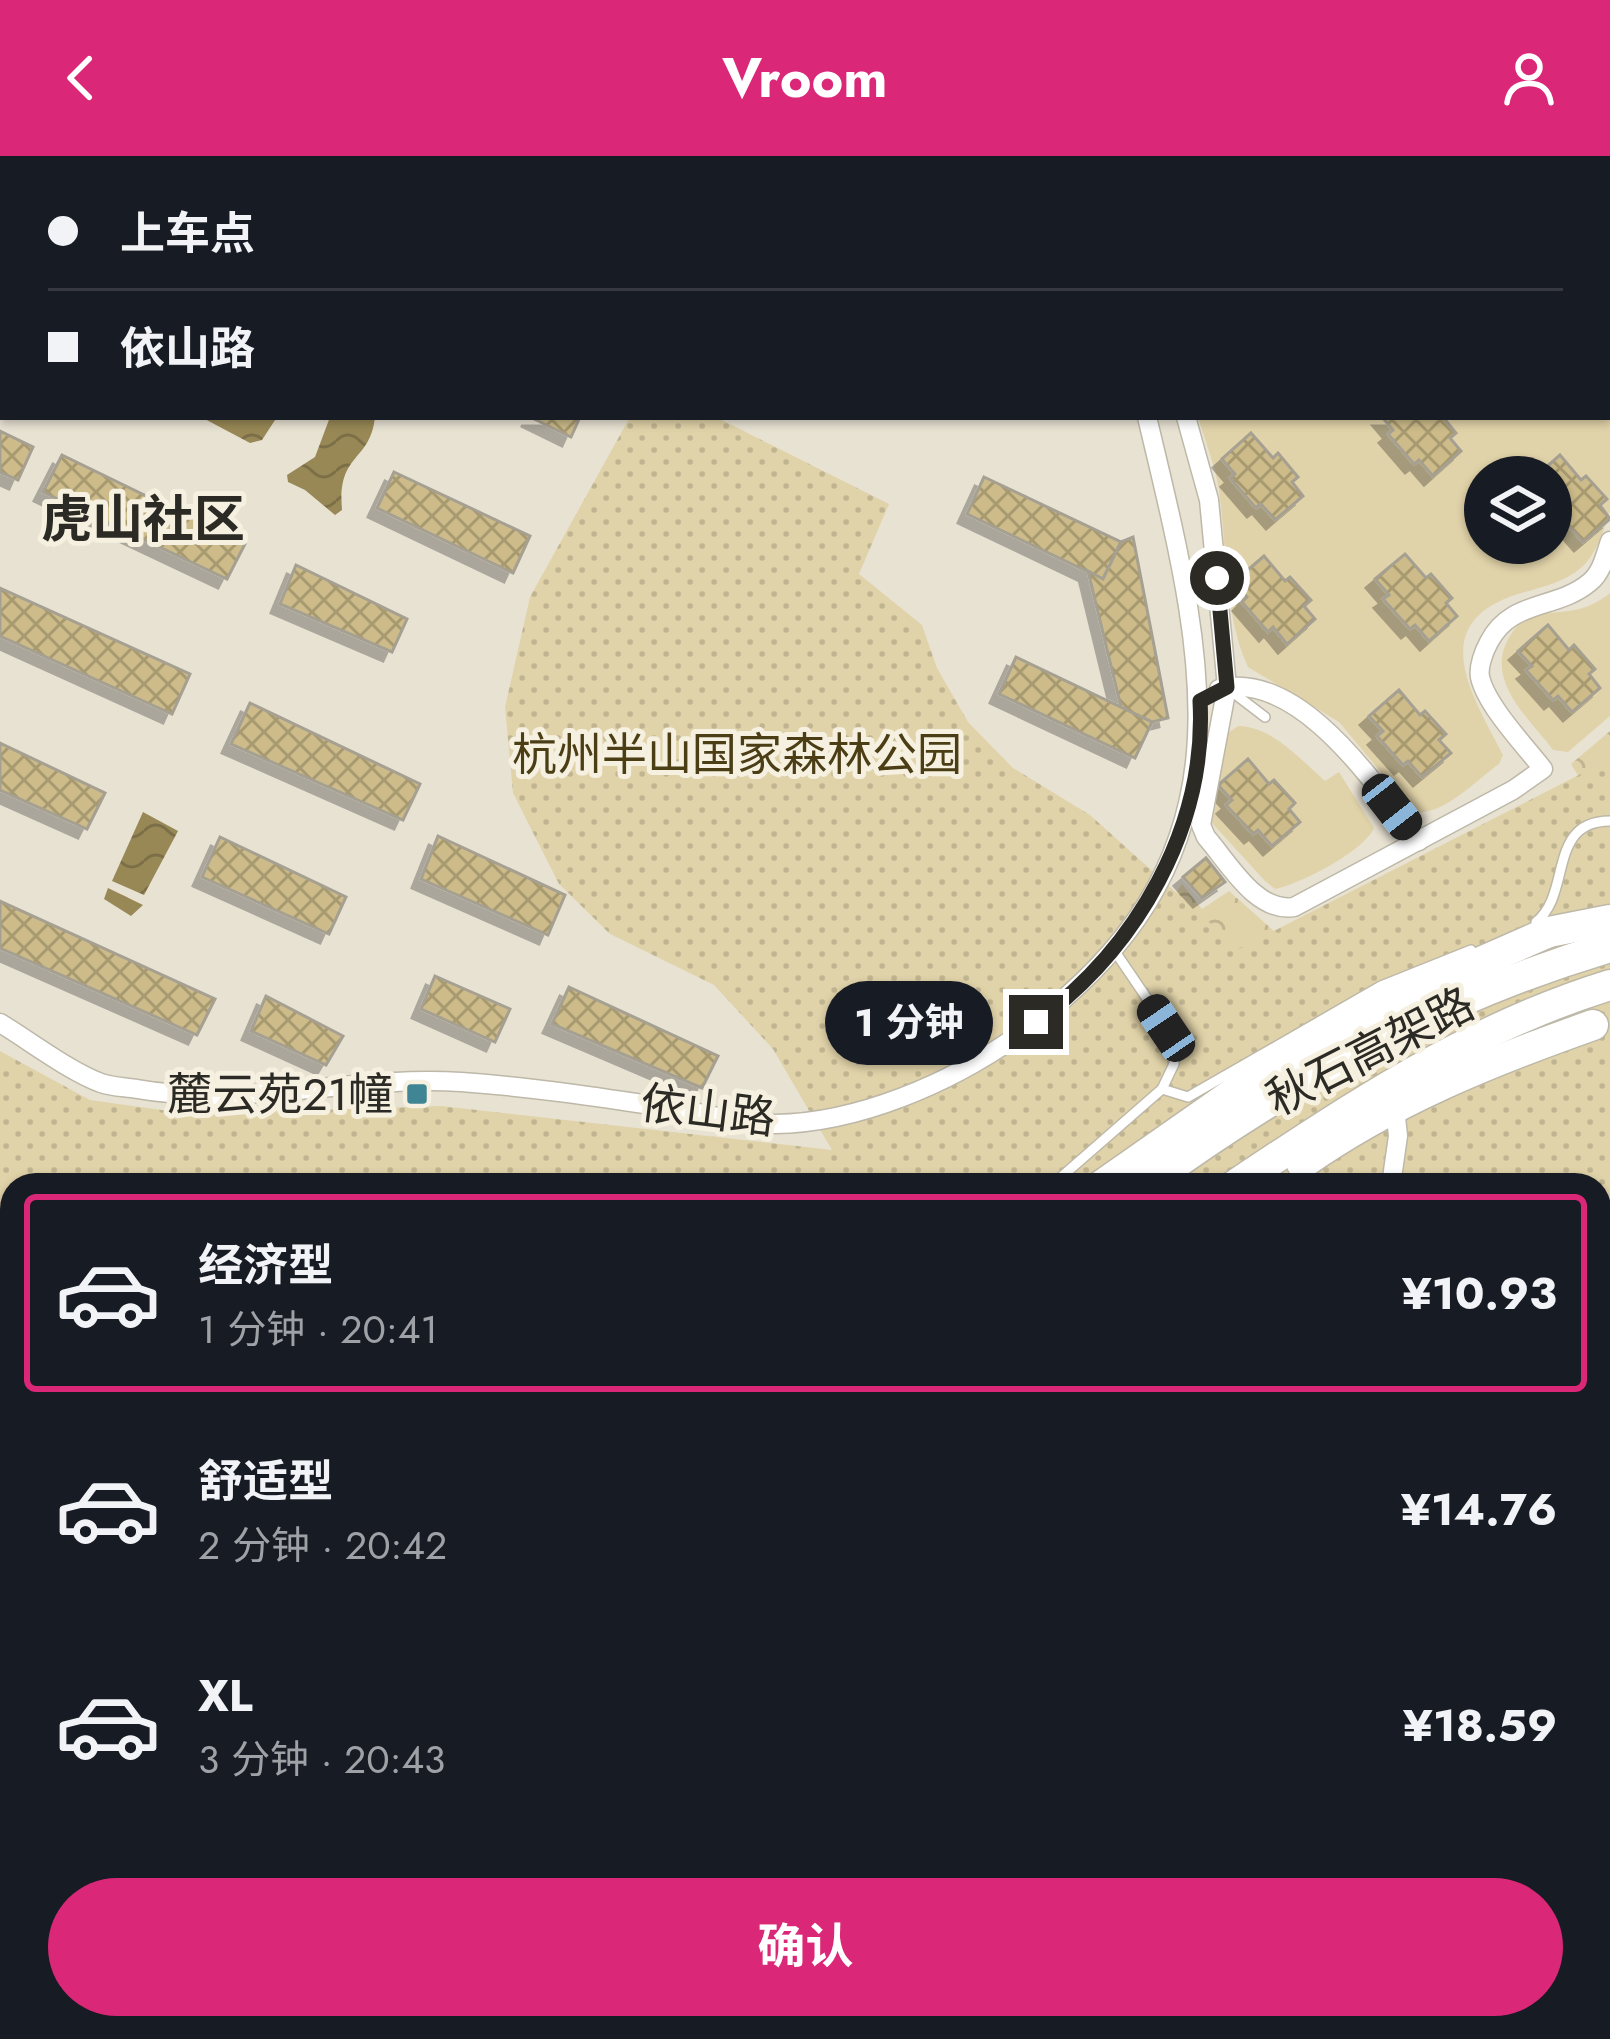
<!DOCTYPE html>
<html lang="zh">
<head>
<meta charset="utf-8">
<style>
  body { margin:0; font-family:Jost,"Noto Sans SC",sans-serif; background:#242831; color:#f1f3f6; height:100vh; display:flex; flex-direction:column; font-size:45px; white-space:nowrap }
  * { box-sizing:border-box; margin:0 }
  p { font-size:39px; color:#9ea1a6 }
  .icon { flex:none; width:66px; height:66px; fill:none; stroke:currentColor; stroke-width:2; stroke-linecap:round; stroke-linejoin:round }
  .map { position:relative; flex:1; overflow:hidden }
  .sheet { position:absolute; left:0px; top:1017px; width:1611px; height:867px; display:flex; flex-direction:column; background:#171b24; border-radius:36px 36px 0 0; box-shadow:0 3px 9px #0004 }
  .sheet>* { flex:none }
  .top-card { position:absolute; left:0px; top:0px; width:1611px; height:264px; box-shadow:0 3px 9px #0004; display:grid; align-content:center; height:264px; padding:0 48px; background:#171b24 }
  .controls { position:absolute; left:1464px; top:300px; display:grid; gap:24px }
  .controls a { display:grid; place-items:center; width:108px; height:108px; border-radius:50%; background:#171b24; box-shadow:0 3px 9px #0004; font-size:60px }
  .end { position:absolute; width:54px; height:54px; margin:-27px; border:15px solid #2c2a24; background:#fff; box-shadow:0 0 0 6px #fff }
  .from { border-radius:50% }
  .bubble { position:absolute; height:84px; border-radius:42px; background:#171b24; box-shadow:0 3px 9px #0004; font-size:39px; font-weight:700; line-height:84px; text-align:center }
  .car { position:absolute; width:36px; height:72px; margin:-36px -18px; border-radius:15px; box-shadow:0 0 9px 3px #0007; background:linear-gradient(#222 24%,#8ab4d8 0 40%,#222 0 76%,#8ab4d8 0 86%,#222 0) }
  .top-card b { display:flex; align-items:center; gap:42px; height:114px; font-size:45px }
  .top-card b+b { border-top:3px solid #363941 }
  .top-card i { width:30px; height:30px; background:#f1f3f6 }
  ul { padding:21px 0 0; list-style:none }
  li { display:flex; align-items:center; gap:36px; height:198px; margin:0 24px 18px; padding:0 24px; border:6px solid transparent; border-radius:12px }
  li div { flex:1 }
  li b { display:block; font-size:45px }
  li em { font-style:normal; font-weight:700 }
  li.selected { border-color:#db2777 }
  li>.icon { width:108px; height:108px; stroke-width:1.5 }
  .cta { display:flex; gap:24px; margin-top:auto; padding:24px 48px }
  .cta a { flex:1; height:138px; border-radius:72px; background:#db2777; color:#fff; font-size:48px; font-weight:700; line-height:138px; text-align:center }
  header { display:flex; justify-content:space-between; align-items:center; height:156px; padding:0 48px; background:#db2777; color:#fff; font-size:54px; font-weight:700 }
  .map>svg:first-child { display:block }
  .green { fill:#e1d3a9; fill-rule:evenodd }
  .forest { fill:url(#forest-crowns) }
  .park { fill:url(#park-dots); fill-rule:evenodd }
  .water { fill:url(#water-waves) }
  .building { fill:url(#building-cross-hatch); stroke:#a5a091; stroke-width:3; filter:url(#shadow) }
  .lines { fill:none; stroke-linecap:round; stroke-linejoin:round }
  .trunk-tunnel { stroke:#c2bdb0; stroke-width:30; stroke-dasharray:30 15; stroke-linecap:butt }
  .service-casing { stroke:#bdb8a8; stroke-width:12 }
  .minor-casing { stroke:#bdb8a8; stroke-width:21 }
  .primary-casing { stroke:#bdb8a8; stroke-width:33 }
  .trunk-casing { stroke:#bdb8a8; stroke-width:33 }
  .service { stroke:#fff; stroke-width:9 }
  .minor { stroke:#fff; stroke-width:18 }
  .primary { stroke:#fff; stroke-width:30 }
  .trunk { stroke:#fff; stroke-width:30 }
  .route { stroke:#2c2a24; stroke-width:15 }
  .poi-dot { fill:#408593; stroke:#f5f0e0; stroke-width:4.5 }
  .labels { text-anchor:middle; stroke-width:10; stroke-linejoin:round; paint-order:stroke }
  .park-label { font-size:45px; fill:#4b3e15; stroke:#f5f0e0 }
  .street-label { font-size:45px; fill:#2c2a24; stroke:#f5f0e0 }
  .poi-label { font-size:45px; fill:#2c2a24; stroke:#f5f0e0; text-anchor:end }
  .quarter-label { font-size:51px; font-weight:bold; fill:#2c2a24; stroke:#f5f0e0 }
</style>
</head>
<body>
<header><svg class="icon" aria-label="back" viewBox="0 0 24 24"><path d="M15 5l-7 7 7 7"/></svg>Vroom<svg class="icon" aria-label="person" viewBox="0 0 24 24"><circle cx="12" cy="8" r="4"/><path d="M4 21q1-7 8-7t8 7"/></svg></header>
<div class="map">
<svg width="1610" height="1883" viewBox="0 0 1610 1883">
  <defs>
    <pattern id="forest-crowns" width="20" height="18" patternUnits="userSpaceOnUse" patternTransform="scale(3)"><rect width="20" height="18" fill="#e1d3a9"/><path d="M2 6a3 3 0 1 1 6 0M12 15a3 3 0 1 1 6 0" fill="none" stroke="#c1b591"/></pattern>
    <pattern id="park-dots" width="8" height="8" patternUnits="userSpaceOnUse" patternTransform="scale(3)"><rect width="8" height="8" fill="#e1d3a9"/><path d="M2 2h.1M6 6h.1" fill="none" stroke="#c1b591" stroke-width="1.8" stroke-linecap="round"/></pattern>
    <pattern id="water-waves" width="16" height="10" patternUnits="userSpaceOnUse" patternTransform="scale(3)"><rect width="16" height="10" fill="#988856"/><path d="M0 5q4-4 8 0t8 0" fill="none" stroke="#7c6f47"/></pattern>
    <pattern id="building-cross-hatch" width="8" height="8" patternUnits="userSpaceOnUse" patternTransform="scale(3)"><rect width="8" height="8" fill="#cdbc89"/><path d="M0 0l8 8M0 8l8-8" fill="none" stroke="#a79970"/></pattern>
    <filter id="shadow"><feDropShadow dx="-9" dy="9" stdDeviation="0" flood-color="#0004"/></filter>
  </defs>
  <rect width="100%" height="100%" fill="#e8e2d3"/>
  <g class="green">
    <path d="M 1610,0 L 1610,356 C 1604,373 1598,393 1586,407 C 1568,426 1542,431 1518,438 C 1424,468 1473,540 1503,599 L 1499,608 C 1476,624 1444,660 1414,656 L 1339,566 L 1248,511 C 1224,459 1227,391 1219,334 C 1215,309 1205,285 1198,261 L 1608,261 L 1608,3 L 1591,3 ZM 1485,321 L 1551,321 L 1551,387 L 1485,387 Z"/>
    <path d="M 1610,437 L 1610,560 L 1568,596 L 1553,594 C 1528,561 1483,523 1510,480 C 1517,468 1526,461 1539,459 C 1571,453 1583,458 1610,437 Z"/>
    <path d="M 1238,570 C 1272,570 1301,604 1325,625 L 1339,616 L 1374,672 C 1364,695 1301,728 1275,733 L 1265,725 L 1212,667 L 1228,577 Z"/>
  </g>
  <g class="forest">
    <path d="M 1610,575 L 1610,647 L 1589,637 L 1571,608 Z"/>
    <path d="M 1182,728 L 1202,753 L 1229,735 L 1283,783 L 1230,828 L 1169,747 Z"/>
  </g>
  <path class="park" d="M 630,261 L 716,261 L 889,348 L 859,418 L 922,469 L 937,512 L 968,566 L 1013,612 L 1090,659 L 1239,793 L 1610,603 L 1610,1883 L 0,1883 L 0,895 L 90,944 L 190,958 L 441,950 L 832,994 L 773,893 L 714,829 L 610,778 L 559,728 L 513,637 L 505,551 L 530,441 ZM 12,1029 L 1599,1029 L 1599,1872 L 12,1872 Z"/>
  <g class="water">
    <path d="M 201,261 L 277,261 L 262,284 L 250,287 Z"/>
    <path d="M 330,261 L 375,261 C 370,307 337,296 342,354 L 335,359 L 305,334 L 288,326 L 287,319 L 315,301 Z"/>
    <path d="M 143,656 L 178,675 L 144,739 L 112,725 Z"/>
    <path d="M 108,732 L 143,749 L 131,760 L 104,743 Z"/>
  </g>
  <g class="building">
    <path d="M 331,0 L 404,0 L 403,3 Z"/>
    <path d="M 1238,0 L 1312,0 L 1234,3 Z"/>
    <path d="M 530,261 L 580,261 L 571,281 Z"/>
    <path d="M 1382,261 L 1443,261 L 1456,277 L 1450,282 L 1461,295 L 1433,320 L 1419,304 L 1414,308 L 1388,278 L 1393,274 Z"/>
    <path d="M 0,275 L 33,291 L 18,324 L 0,316 Z"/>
    <path d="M 1251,277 L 1273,302 L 1278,297 L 1298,321 L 1292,326 L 1303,340 L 1275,364 L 1261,348 L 1256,352 L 1230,322 L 1235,318 L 1222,303 Z"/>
    <path d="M 62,299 L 245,388 L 227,423 L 43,336 Z"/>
    <path d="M 1560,299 L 1581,324 L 1586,320 L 1607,343 L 1600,349 L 1610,363 L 1583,386 L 1569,370 L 1564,374 L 1551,359 L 1551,321 L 1535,321 Z"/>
    <path d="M 394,316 L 530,380 L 513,417 L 377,352 Z"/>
    <path d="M 984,321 L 1121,386 L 1103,423 L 967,358 Z"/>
    <path d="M 1133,381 L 1168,562 L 1152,566 L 1121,551 L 1088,415 L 1103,423 L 1121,386 Z"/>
    <path d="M 1405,398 L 1426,422 L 1431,418 L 1452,442 L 1446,447 L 1457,460 L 1429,485 L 1415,469 L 1410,473 L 1383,443 L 1389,439 L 1375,423 Z"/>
    <path d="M 1264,400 L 1285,425 L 1290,421 L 1311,444 L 1304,450 L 1315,463 L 1287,488 L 1273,471 L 1268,476 L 1242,446 L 1247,441 L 1234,426 Z"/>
    <path d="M 296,409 L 407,463 L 392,496 L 280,448 Z"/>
    <path d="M 0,432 L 190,518 L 172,558 L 0,480 Z"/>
    <path d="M 1548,469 L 1569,494 L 1574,489 L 1595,513 L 1589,518 L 1600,532 L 1572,556 L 1558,540 L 1553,544 L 1526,514 L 1532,510 L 1518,495 Z"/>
    <path d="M 1016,501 L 1152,566 L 1135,602 L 999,538 Z"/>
    <path d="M 1399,534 L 1420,559 L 1425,555 L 1446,578 L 1439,584 L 1451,597 L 1422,621 L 1408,605 L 1403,609 L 1377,580 L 1383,575 L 1369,560 Z"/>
    <path d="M 250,547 L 420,628 L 403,664 L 231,588 Z"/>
    <path d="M 0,587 L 105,637 L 87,673 L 0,634 Z"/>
    <path d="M 1248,603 L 1269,628 L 1274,624 L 1295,647 L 1289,653 L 1300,666 L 1272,690 L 1258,674 L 1253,678 L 1226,649 L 1232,644 L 1218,629 Z"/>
    <path d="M 438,680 L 565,739 L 548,779 L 421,723 Z"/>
    <path d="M 220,681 L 346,741 L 329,778 L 202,721 Z"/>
    <path d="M 1206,702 L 1225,726 L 1202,742 L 1183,721 Z"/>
    <path d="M 0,745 L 215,843 L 197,879 L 0,792 Z"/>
    <path d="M 435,820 L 510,853 L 495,886 L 421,853 Z"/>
    <path d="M 569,831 L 718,900 L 702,932 L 552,868 Z"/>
    <path d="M 266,840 L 343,880 L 326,909 L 251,875 Z"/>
  </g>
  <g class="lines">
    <g class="trunk-tunnel">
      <path d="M 427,1883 L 433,1872"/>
      <path d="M 539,1883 L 545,1872"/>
    </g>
    <g class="service-casing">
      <g id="service">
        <path d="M 1166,3 L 1169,0"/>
        <path d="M 1231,535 L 1265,561"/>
        <path d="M 1536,766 C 1572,738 1547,665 1610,665"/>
        <path d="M 1162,933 L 1188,941 L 1381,830 L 1471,794"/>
        <path d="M 1052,1029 L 1162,933 L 1174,908 L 1175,893 L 1167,872 L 1114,794"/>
      </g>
    </g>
    <g class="minor-casing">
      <g id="minor">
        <path d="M 1082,0 L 1083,3"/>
        <path d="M 1532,3 L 1541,0"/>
        <path d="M 1186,261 L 1209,344 L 1227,531 L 1201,669 L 1206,681 C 1229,707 1256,757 1294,751 L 1513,634 L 1543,613 C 1525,590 1486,549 1480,521 C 1478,511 1484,495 1489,486 C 1511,443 1557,454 1590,426 C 1602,416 1605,400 1610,385"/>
        <path d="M 1219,533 C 1300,513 1376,631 1419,685"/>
        <path d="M 0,867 C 30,885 69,915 101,927 C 112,931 126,931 137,933 C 244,952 353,919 461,926 C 533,931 604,942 676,953 C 708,958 743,968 775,968 C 858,967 951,927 1018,879 C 1260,705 1207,513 1147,261"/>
        <path d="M 1391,1029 L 1398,980 L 1395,952"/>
      </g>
    </g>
    <g class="primary-casing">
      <path id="primary" d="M 1549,776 L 1610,764"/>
    </g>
    <g class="trunk-casing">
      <g id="trunk">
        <path d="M 1302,1008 C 1391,945 1491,905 1593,869"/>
        <path d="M 1102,1029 L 1282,903 L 1367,856 L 1549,776"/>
        <path d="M 1146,1029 C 1288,925 1440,841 1610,791"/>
        <path d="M 1235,1029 C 1353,950 1473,871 1610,829"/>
      </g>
    </g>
    <use href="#service" class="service"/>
    <use href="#minor" class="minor"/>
    <use href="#primary" class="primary"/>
    <use href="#trunk" class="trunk"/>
  </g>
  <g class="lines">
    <path class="route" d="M 1036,866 C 1137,792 1207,671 1200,545 L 1227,531 L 1217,422"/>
  </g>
  <rect class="poi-dot" x="405" y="926" width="24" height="24" rx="6"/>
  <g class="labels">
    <g class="park-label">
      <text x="737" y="614">杭州半山国家森林公园</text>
    </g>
    <g class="street-label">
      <text transform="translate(1370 895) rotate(-27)" y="16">秋石高架路</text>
      <text transform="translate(708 954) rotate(7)" y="16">依山路</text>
    </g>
    <g class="poi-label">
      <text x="393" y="954">麓云苑21幢</text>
    </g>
    <g class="quarter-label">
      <text x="143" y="381">虎山社区</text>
    </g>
  </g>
</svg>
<div class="controls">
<a><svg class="icon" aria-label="layers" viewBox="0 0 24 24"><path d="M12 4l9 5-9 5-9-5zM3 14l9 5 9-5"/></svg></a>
</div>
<i class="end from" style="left:1217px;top:422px"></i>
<i class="end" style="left:1036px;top:866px"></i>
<div class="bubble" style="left:825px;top:825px;width:168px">1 分钟</div>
<i class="car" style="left:1392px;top:651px;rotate:142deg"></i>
<i class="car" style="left:1166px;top:872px;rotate:326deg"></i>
<div class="top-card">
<b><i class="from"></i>上车点</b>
<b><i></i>依山路</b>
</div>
<section class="sheet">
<ul>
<li class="selected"><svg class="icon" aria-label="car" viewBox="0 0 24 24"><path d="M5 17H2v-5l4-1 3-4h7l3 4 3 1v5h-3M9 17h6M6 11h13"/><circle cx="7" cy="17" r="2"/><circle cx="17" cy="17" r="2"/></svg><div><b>经济型</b><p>1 分钟 · 20:41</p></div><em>¥10.93</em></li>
<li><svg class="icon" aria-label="car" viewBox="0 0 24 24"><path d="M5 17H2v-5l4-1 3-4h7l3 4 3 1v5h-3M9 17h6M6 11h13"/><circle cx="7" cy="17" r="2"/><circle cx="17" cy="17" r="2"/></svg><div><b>舒适型</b><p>2 分钟 · 20:42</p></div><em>¥14.76</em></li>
<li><svg class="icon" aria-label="car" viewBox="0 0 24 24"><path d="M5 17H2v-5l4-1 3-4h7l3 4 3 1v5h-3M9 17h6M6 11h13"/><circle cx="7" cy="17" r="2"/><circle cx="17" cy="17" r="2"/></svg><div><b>XL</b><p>3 分钟 · 20:43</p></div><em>¥18.59</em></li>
</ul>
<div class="cta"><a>确认</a></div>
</section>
</div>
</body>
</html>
